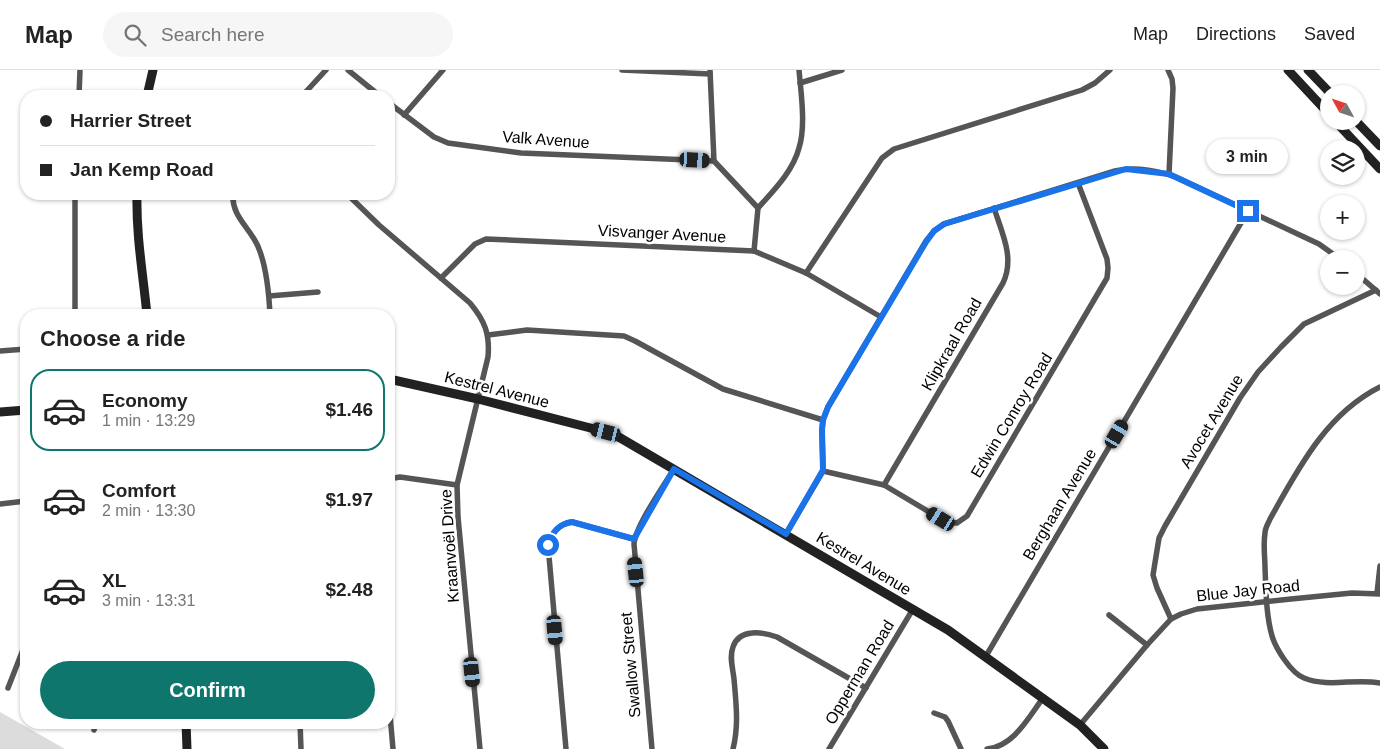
<!DOCTYPE html>
<html lang="en">
<head>
<meta charset="utf-8">
<style>
  body { margin:0; font-family:Helvetica,sans-serif; background:#f6f6f6; color:#222; height:100vh; display:flex; flex-direction:column; font-size:19px; white-space:nowrap }
  * { box-sizing:border-box; margin:0 }
  p { font-size:16px; color:#767676 }
  .icon { flex:none; width:28px; height:28px; fill:none; stroke:currentColor; stroke-width:2; stroke-linecap:round; stroke-linejoin:round }
  .map { position:relative; flex:1; overflow:hidden }
  .panel { position:absolute; left:20px; top:239px; width:375px; height:420px; display:flex; flex-direction:column; background:#fff; border-radius:20px; box-shadow:0 1px 4px #0004 }
  .panel>* { flex:none }
  .guide { position:absolute; left:20px; top:20px; width:375px; height:110px; border-radius:20px; box-shadow:0 1px 4px #0004; display:grid; align-content:center; height:110px; padding:0 20px; background:#fff }
  .needle { width:32px; rotate:310deg }
  .controls { position:absolute; left:1320px; top:15px; display:grid; gap:10px }
  .controls a { display:grid; place-items:center; width:45px; height:45px; border-radius:50%; background:#fff; box-shadow:0 1px 4px #0004; font-size:25px }
  .end { position:absolute; width:22px; height:22px; margin:-11px; border:6px solid #1a73e8; background:#fff; box-shadow:0 0 0 2px #fff }
  .from { border-radius:50% }
  .bubble { position:absolute; height:35px; border-radius:18px; background:#fff; box-shadow:0 1px 4px #0004; font-size:16px; font-weight:800; line-height:35px; text-align:center }
  .car { position:absolute; width:15px; height:30px; margin:-15px -8px; border-radius:6px; box-shadow:0 0 4px 1px #0007; background:linear-gradient(#222 24%,#8ab4d8 0 40%,#222 0 76%,#8ab4d8 0 86%,#222 0) }
  .guide b { display:flex; align-items:center; gap:18px; height:48px; font-size:19px }
  .guide b+b { border-top:1px solid #e0e0e0 }
  .guide i { width:12px; height:12px; background:#222 }
  ul { padding:0; list-style:none }
  li { display:flex; align-items:center; gap:15px; height:82px; margin:0 10px 8px; padding:0 10px; border:2px solid transparent; border-radius:20px }
  li div { flex:1 }
  li b { display:block; font-size:19px }
  li em { font-style:normal; font-weight:800 }
  li.on { border-color:#0f766e }
  li>.icon { width:45px; height:45px; stroke-width:1.5 }
  h2 { padding:0 20px; font-size:22px; line-height:60px }
  .action { display:flex; gap:10px; margin-top:auto; padding:10px 20px }
  .action a { flex:1; height:58px; border-radius:30px; background:#0f766e; color:#fff; font-size:20px; font-weight:800; line-height:58px; text-align:center }
  header { display:flex; align-items:center; gap:30px; box-sizing:border-box; height:70px; padding:0 25px; background:#fff; border-bottom:1px solid #e0e0e0 }
  header strong { font-size:24px }
  nav { display:flex; gap:28px; margin-inline-start:auto; font-size:18px }
  .search { width:350px; height:45px; background:#f6f6f6; display:flex; align-items:center; gap:12px; box-sizing:border-box; padding:0 18px; border-radius:28px; color:#767676; font-size:19px }
  .map>svg:first-child { display:block }
  .green { fill:#dcdcdc }
  .lines { fill:none; stroke-linecap:round; stroke-linejoin:round }
  .street { stroke:#555; stroke-width:5.5 }
  .secondary { stroke:#222; stroke-width:9 }
  .route { stroke:#1a73e8; stroke-width:6 }
  .labels { text-anchor:middle; stroke-width:5; stroke-linejoin:round; paint-order:stroke }
  .street-label { font-size:16px; fill:#000; stroke:#fff }
</style>
</head>
<body>
<header>
<strong>Map</strong>
<div class="search"><svg class="icon" aria-label="search" viewBox="0 0 24 24"><circle cx="10" cy="10" r="6"/><path d="M15 15l6 6"/></svg>Search here</div>
<nav><a>Map</a><a>Directions</a><a>Saved</a></nav>
</header>
<div class="map">
<svg width="1380" height="679" viewBox="0 0 1380 679">
  <rect width="100%" height="100%" fill="#fff"/>
  <path class="green" d="M 0,642 L 65,679 L 0,679 Z"/>
  <g class="lines">
    <g class="street">
      <path d="M 348,0 L 380,26"/>
      <path d="M 622,0 L 710,4"/>
      <path d="M 710,0 L 714,91 L 758,138 L 754,181"/>
      <path d="M 1168,0 L 1172,9 L 1173,18 L 1169,104"/>
      <path d="M 800,13 L 842,0"/>
      <path d="M 79,26 L 80,0"/>
      <path d="M 302,26 L 326,0"/>
      <path d="M 389,33 L 434,67 L 448,73 L 521,83 L 714,91"/>
      <path d="M 404,45 L 443,0"/>
      <path d="M 75,124 L 75,245"/>
      <path d="M 233,124 C 231,147 252,159 259,179 C 267,199 269,224 270,245"/>
      <path d="M 347,124 L 379,155 L 470,233 C 485,251 490,264 488,287 L 457,415 L 458,447 L 480,679"/>
      <path d="M 758,138 C 774,120 793,101 799,78 C 806,56 801,23 799,0"/>
      <path d="M 806,203 L 882,88 L 894,79 L 1082,20 L 1095,13 L 1110,0"/>
      <path d="M 1356,203 L 1380,224"/>
      <path d="M 441,208 L 475,174 L 486,169 L 754,181 L 806,203 L 881,247"/>
      <path d="M 269,226 L 318,222"/>
      <path d="M 488,265 L 527,260 L 624,266 L 635,271 L 723,319 L 823,350"/>
      <path d="M 0,281 L 26,279"/>
      <path d="M 1380,317 C 1326,344 1298,399 1270,449 C 1268,454 1265,458 1265,463 C 1263,475 1265,487 1265,498 C 1266,520 1266,545 1272,566 C 1276,579 1291,603 1304,608 C 1329,618 1355,608 1380,613"/>
      <path d="M 823,401 L 884,415 L 946,452 L 957,453 L 967,446 L 1107,208 L 1108,198 L 1107,189 L 1078,113"/>
      <path d="M 389,409 L 400,407 L 457,415"/>
      <path d="M 884,415 L 1003,213 C 1015,188 1002,163 994,138"/>
      <path d="M 0,434 L 26,431"/>
      <path d="M 786,464 L 823,401 L 822,360 L 823,350 L 828,337 L 926,171 L 934,161 L 944,154 L 1115,101 C 1135,96 1162,101 1180,109 L 1319,174 L 1340,189"/>
      <path d="M 1377,523 L 1380,496"/>
      <path d="M 1109,545 L 1147,575"/>
      <path d="M 1171,549 L 1157,518 L 1153,505 L 1159,468 L 1165,456 L 1240,328 L 1258,302 L 1281,277 L 1304,254 L 1376,220"/>
      <path d="M 986,586 L 1248,141"/>
      <path d="M 8,618 L 26,572"/>
      <path d="M 389,633 L 393,679"/>
      <path d="M 934,643 L 945,647 L 948,651 L 961,679"/>
      <path d="M 300,652 L 301,679"/>
      <path d="M 1080,655 L 1147,575 L 1171,549 L 1181,544 L 1197,539 L 1291,529 L 1352,523 L 1380,524"/>
      <path d="M 94,660 L 96,652"/>
      <path d="M 566,679 L 548,475 C 552,463 558,454 572,452 L 634,469"/>
      <path d="M 652,679 L 634,474 C 635,457 664,415 674,399"/>
      <path d="M 733,679 C 739,655 736,633 734,609 C 733,599 729,587 733,577 C 739,558 763,562 777,567 L 866,618"/>
      <path d="M 829,679 L 913,539"/>
      <path d="M 987,679 C 1014,676 1028,648 1043,628"/>
    </g>
    <g class="secondary">
      <path d="M 1288,0 L 1329,44"/>
      <path d="M 1308,0 L 1331,24"/>
      <path d="M 147,26 L 153,0"/>
      <path d="M 1335,51 L 1380,99"/>
      <path d="M 1356,51 L 1380,76"/>
      <path d="M 137,124 C 136,165 143,204 147,245"/>
      <path d="M 389,309 L 478,329 L 606,362 L 617,366 L 948,560 L 1080,655 L 1104,679"/>
      <path d="M 0,342 L 26,340"/>
      <path d="M 186,652 L 187,679"/>
    </g>
  </g>
  <g class="lines">
    <path class="route" d="M 548,475 C 552,463 558,454 572,452 L 634,469 L 674,399 L 786,464 L 823,400 L 822,360 L 823,350 L 828,337 L 926,172 L 934,161 L 944,154 L 1126,99 L 1169,104 L 1248,141"/>
  </g>
  <g class="labels">
    <g class="street-label">
      <text transform="translate(546 69) rotate(4)" y="6">Valk Avenue</text>
      <text transform="translate(662 163) rotate(3)" y="6">Visvanger Avenue</text>
      <text transform="translate(951 274) rotate(-60)" y="6">Klipkraal Road</text>
      <text transform="translate(497 319) rotate(14)" y="6">Kestrel Avenue</text>
      <text transform="translate(1011 345) rotate(-59)" y="6">Edwin Conroy Road</text>
      <text transform="translate(1211 351) rotate(-59)" y="6">Avocet Avenue</text>
      <text transform="translate(1059 434) rotate(-59)" y="6">Berghaan Avenue</text>
      <text transform="translate(449 476) rotate(-94)" y="6">Kraanvoël Drive</text>
      <text transform="translate(864 493) rotate(31)" y="6">Kestrel Avenue</text>
      <text transform="translate(1248 520) rotate(-6)" y="6">Blue Jay Road</text>
      <text transform="translate(630 595) rotate(-95)" y="6">Swallow Street</text>
      <text transform="translate(859 602) rotate(-59)" y="6">Opperman Road</text>
    </g>
  </g>
</svg>
<div class="controls">
<a><svg class="needle" viewBox="-14 -14 28 28"><path d="M0-13l5 13h-10z" fill="#e53935"/><path d="M0 13l5-13h-10z" fill="#767676"/></svg></a>
<a><svg class="icon" aria-label="layers" viewBox="0 0 24 24"><path d="M12 4l9 5-9 5-9-5zM3 14l9 5 9-5"/></svg></a>
<a>+</a>
<a>−</a>
</div>
<i class="end from" style="left:548px;top:475px"></i>
<i class="end" style="left:1248px;top:141px"></i>
<div class="bubble" style="left:1206px;top:69px;width:82px">3 min</div>
<i class="car" style="left:695px;top:90px;rotate:93deg"></i>
<i class="car" style="left:606px;top:362px;rotate:284deg"></i>
<i class="car" style="left:1117px;top:364px;rotate:30deg"></i>
<i class="car" style="left:941px;top:449px;rotate:301deg"></i>
<i class="car" style="left:636px;top:502px;rotate:354deg"></i>
<i class="car" style="left:555px;top:560px;rotate:175deg"></i>
<i class="car" style="left:472px;top:602px;rotate:174deg"></i>
<div class="guide">
<b><i class="from"></i>Harrier Street</b>
<b><i></i>Jan Kemp Road</b>
</div>
<section class="panel">
<h2>Choose a ride</h2>
<ul>
<li class="on"><svg class="icon" aria-label="car" viewBox="0 0 24 24"><path d="M5 17H2v-5l4-1 3-4h7l3 4 3 1v5h-3M9 17h6M6 11h13"/><circle cx="7" cy="17" r="2"/><circle cx="17" cy="17" r="2"/></svg><div><b>Economy</b><p>1 min · 13:29</p></div><em>$1.46</em></li>
<li><svg class="icon" aria-label="car" viewBox="0 0 24 24"><path d="M5 17H2v-5l4-1 3-4h7l3 4 3 1v5h-3M9 17h6M6 11h13"/><circle cx="7" cy="17" r="2"/><circle cx="17" cy="17" r="2"/></svg><div><b>Comfort</b><p>2 min · 13:30</p></div><em>$1.97</em></li>
<li><svg class="icon" aria-label="car" viewBox="0 0 24 24"><path d="M5 17H2v-5l4-1 3-4h7l3 4 3 1v5h-3M9 17h6M6 11h13"/><circle cx="7" cy="17" r="2"/><circle cx="17" cy="17" r="2"/></svg><div><b>XL</b><p>3 min · 13:31</p></div><em>$2.48</em></li>
</ul>
<div class="action"><a>Confirm</a></div>
</section>
</div>
</body>
</html>
